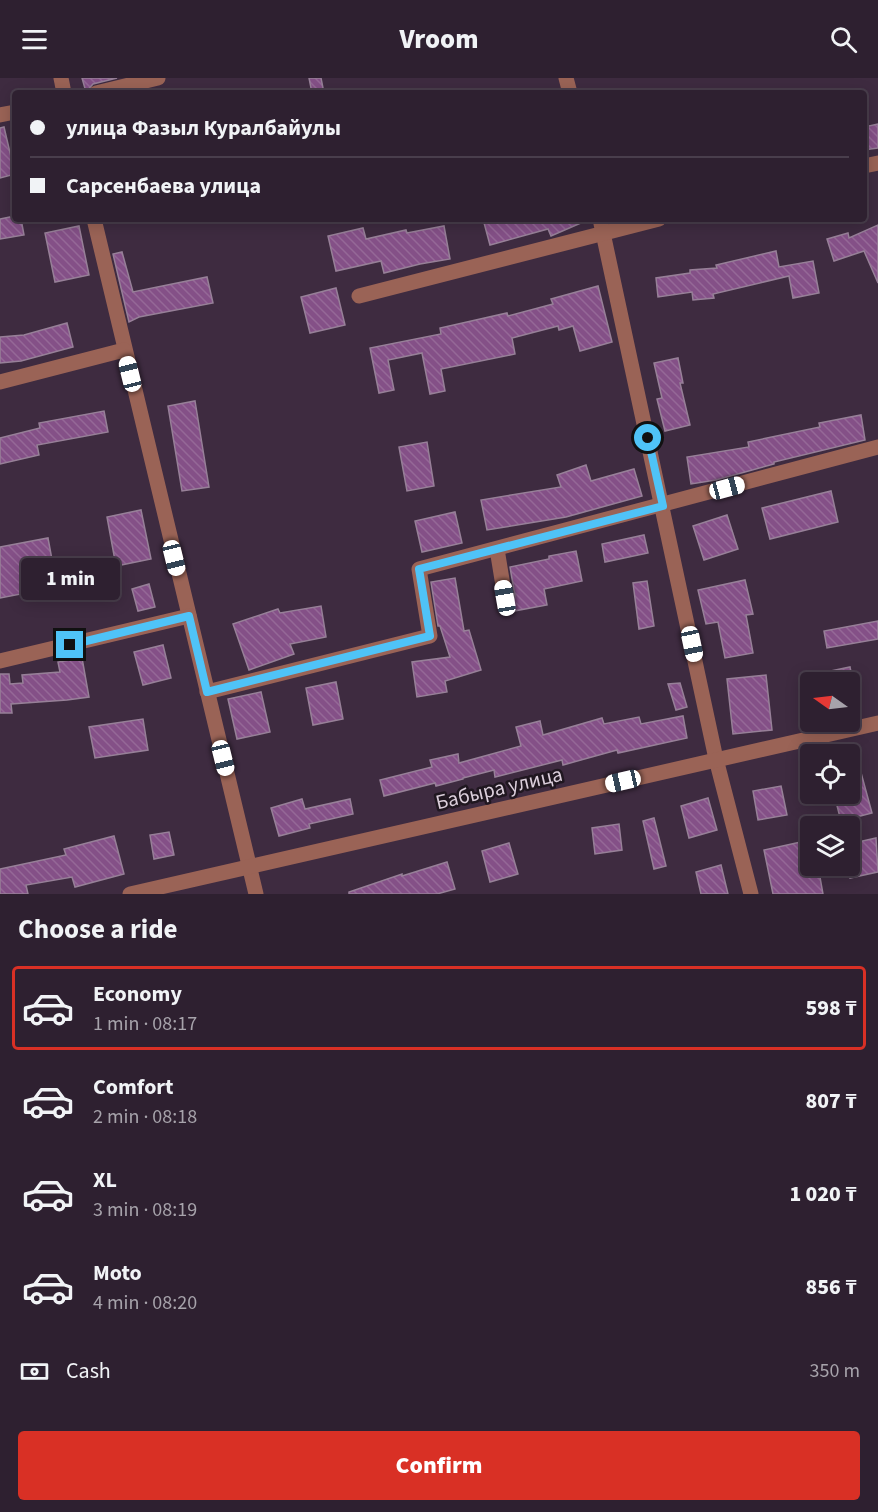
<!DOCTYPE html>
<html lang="en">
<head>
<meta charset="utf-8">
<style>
  body { margin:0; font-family:"Source Sans 3",sans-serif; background:#3a2d3c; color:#f1f3f6; height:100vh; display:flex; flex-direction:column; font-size:22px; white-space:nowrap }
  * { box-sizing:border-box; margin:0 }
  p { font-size:20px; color:#a7a3ab }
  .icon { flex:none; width:33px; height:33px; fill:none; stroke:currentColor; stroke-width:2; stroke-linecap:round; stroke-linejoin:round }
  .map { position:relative; height:816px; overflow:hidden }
  .side { display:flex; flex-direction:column; background:#2e2030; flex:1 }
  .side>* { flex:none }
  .guide { position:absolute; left:12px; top:12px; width:855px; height:132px; border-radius:6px; box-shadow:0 3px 15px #0003,0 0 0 2px #493e4c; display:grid; align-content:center; height:132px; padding:0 18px; background:#2e2030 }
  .needle { width:39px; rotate:284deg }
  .buttons { position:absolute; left:800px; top:594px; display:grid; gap:12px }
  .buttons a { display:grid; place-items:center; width:60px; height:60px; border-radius:6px; background:#2e2030; box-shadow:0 3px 15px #0003,0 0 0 2px #493e4c; font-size:30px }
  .end { position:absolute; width:27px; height:27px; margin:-14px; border:8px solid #4fc3f7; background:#111; box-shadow:0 0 0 3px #111 }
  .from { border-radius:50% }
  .bubble { position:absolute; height:42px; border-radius:6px; background:#2e2030; box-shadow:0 3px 15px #0003,0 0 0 2px #493e4c; font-size:20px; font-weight:800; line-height:42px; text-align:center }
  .car { position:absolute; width:18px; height:36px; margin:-18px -9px; border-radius:8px; box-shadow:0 0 4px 2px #0007; background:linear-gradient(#fff 24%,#345 0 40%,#fff 0 76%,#345 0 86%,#fff 0) }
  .guide b { display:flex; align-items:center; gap:21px; height:57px; font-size:22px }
  .guide b+b { border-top:2px solid #493e4c }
  .guide i { width:15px; height:15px; background:#f1f3f6 }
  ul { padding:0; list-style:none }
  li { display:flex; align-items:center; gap:18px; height:84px; margin:0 12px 9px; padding:0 6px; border:3px solid transparent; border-radius:6px }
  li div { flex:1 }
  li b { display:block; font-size:22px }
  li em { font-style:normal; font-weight:800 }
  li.on { border-color:#d93025 }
  li>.icon { width:54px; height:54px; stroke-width:1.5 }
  h2 { padding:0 18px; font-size:27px; line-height:72px }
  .pay { display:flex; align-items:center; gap:15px; height:66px; padding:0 18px; font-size:22px }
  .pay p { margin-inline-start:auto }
  .button { display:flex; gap:12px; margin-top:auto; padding:12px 18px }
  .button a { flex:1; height:69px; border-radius:6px; background:#d93025; color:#fff; font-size:24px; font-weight:800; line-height:69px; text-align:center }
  header { display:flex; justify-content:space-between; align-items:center; height:78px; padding:0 18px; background:#2e2030; font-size:27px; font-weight:800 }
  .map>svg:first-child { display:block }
  .building { fill:url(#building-back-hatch); stroke:#978098; stroke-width:1.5 }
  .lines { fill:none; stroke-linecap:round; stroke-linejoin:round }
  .minor { stroke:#9a6356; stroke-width:15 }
  .route { stroke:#4fc3f7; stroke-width:8 }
  .labels { text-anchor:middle; stroke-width:5; stroke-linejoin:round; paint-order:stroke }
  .street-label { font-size:21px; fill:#dbcedb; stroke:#201720 }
</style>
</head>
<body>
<header><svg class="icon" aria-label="menu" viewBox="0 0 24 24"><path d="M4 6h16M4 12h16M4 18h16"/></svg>Vroom<svg class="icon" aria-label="search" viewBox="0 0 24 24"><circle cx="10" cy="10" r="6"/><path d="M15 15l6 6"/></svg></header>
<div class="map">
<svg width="878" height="816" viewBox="0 0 878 816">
  <defs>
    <pattern id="building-back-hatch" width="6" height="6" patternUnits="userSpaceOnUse" patternTransform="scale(1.5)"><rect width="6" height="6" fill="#845087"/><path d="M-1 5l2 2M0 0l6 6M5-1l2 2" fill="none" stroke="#956897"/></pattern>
  </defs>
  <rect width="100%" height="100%" fill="#3e2b40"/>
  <g class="building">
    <path d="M 82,0 L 117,0 L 93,6 L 86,14 Z"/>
    <path d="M 309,0 L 321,0 L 324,15 L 312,15 Z"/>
    <path d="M 878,46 L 878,70 L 864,72 L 864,49 Z"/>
    <path d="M 4,49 L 15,96 L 0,100 L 0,50 Z"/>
    <path d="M 15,138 L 15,141 L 21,141 L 24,157 L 0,161 L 0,141 Z"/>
    <path d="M 483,141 L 504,141 L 504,144 L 514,141 L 590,141 L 551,158 L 548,151 L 490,167 Z"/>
    <path d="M 878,147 L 878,205 L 864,173 L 834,183 L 827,161 L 848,155 L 849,160 Z"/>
    <path d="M 79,148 L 89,197 L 55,204 L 45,155 Z"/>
    <path d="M 444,148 L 450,181 L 420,186 L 384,195 L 381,183 L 336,193 L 328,158 L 363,150 L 366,161 L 406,152 L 407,155 Z"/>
    <path d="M 776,173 L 779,189 L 813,183 L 819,215 L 793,220 L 789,198 L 713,216 L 714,220 L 693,222 L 692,214 L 658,219 L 656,200 L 690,195 L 690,192 L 717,190 L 716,187 Z"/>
    <path d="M 122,174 L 133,214 L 207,199 L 213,225 L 139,239 L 129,244 L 113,176 Z"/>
    <path d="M 598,208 L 612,264 L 580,273 L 573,248 L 559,252 L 558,248 L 512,260 L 515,276 L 441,291 L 445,313 L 430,316 L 422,275 L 388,282 L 394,312 L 379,315 L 370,270 L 441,256 L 440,250 L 507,235 L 508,238 L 553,226 L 551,221 Z"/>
    <path d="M 336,210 L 345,247 L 310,255 L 301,219 Z"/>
    <path d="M 67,245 L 73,269 L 21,283 L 0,285 L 0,259 L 24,257 Z"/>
    <path d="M 678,280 L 683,305 L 680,305 L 690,347 L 665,353 L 657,321 L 662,320 L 654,285 Z"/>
    <path d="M 195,323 L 209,409 L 182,413 L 168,328 Z"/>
    <path d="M 104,333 L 108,354 L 37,367 L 39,377 L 0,386 L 0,360 L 40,350 L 39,345 Z"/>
    <path d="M 861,337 L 865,362 L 774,384 L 774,386 L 716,402 L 691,406 L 687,379 L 749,369 L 748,364 L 820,349 L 819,345 Z"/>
    <path d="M 427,364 L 434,408 L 407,413 L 399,369 Z"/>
    <path d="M 586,387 L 591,403 L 634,391 L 642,418 L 566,439 L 487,452 L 481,422 L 561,409 L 557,397 Z"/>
    <path d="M 831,413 L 838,444 L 770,461 L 762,430 Z"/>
    <path d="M 141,432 L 151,481 L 116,488 L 107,439 Z"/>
    <path d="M 455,434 L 462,465 L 422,474 L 415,443 Z"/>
    <path d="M 727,437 L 738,471 L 704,482 L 693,448 Z"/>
    <path d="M 644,457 L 648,475 L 605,484 L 602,466 Z"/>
    <path d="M 48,460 L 57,509 L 0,520 L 0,469 Z"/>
    <path d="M 576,473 L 582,503 L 544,511 L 547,527 L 514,533 L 513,526 L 515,518 L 510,489 L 549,481 L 549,478 Z"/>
    <path d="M 455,500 L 464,553 L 469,552 L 481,592 L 445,603 L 447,614 L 417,619 L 412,584 L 450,579 L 440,548 L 438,548 L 431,504 Z"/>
    <path d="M 745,502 L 753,536 L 746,537 L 753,575 L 725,580 L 718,544 L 706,546 L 698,512 Z"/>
    <path d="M 647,503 L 654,548 L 639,551 L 633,505 Z"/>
    <path d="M 149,506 L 155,529 L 138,533 L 132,511 Z"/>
    <path d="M 321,528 L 326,559 L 290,566 L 294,576 L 249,592 L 233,546 L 278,531 L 280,535 Z"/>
    <path d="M 878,543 L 878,561 L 827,570 L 824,553 Z"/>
    <path d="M 163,567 L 171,600 L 143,607 L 134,574 Z"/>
    <path d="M 82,580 L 89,619 L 67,622 L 11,626 L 12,635 L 0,635 L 0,596 L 9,596 L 10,606 L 23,605 L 22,597 L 60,594 L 58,584 Z"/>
    <path d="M 850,589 L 853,604 L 803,604 L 802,599 Z"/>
    <path d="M 766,597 L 772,652 L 733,656 L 727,601 Z"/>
    <path d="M 336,604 L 343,641 L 313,647 L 306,610 Z"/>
    <path d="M 680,605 L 687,629 L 676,632 L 668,606 Z"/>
    <path d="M 261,614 L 270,654 L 237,661 L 228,621 Z"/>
    <path d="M 683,638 L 687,660 L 618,675 L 617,672 L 563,687 L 562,682 L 495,699 L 494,692 L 463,700 L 463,701 L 436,708 L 435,705 L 384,718 L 380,702 L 432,689 L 430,682 L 458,676 L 459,685 L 521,668 L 516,649 L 540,643 L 543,657 L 602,640 L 604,646 L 639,639 L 641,646 Z"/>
    <path d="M 143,641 L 148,672 L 95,680 L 89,649 Z"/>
    <path d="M 860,691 L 872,735 L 841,743 L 834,716 L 849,716 L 849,694 Z"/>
    <path d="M 781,708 L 787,737 L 758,742 L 753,713 Z"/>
    <path d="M 708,720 L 717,752 L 689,760 L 681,728 Z"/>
    <path d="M 302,721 L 305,731 L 350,721 L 353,736 L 309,746 L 310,750 L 279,758 L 271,730 Z"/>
    <path d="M 654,740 L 666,788 L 654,791 L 643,743 Z"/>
    <path d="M 619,746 L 622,772 L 595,776 L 592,750 Z"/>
    <path d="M 169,754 L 174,777 L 154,781 L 150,757 Z"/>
    <path d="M 114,758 L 124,796 L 75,809 L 72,799 L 26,807 L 28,816 L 0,816 L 0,791 L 66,777 L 64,771 Z"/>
    <path d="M 876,760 L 878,794 L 850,800 L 847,788 L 849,788 L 849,766 Z"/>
    <path d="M 810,762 L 810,788 L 818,788 L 823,816 L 773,816 L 764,772 Z"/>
    <path d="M 509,765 L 518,796 L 490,804 L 482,773 Z"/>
    <path d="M 447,784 L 455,811 L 437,816 L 349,816 L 349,814 L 402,796 L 402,798 Z"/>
    <path d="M 721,787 L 728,816 L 701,816 L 696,794 Z"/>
  </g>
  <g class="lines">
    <g class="minor">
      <path d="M 61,0 L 64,15"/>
      <path d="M 566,0 L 570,15"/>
      <path d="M 96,15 L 158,0"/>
      <path d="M 0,37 L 15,34"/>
      <path d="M 864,88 L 878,85"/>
      <path d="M 94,141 L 256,816"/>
      <path d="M 600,141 L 716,681 L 751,816"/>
      <path d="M 359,218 L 659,141"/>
      <path d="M 0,304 L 124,272"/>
      <path d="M 497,471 L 505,520"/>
      <path d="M 0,583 L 189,538"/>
      <path d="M 207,614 L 430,558 L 419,491 L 878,369"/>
      <path d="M 130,816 L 878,645"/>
    </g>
  </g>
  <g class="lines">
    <path class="route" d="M 70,567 L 189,538 L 207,614 L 430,558 L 419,491 L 663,428 L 648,360"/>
  </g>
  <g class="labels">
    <g class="street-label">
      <text transform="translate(499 710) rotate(-13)" y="7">Бабыра улица</text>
    </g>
  </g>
</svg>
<div class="buttons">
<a><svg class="needle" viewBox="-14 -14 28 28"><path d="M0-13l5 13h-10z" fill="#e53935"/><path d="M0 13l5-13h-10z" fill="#a7a3ab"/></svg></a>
<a><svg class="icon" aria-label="locate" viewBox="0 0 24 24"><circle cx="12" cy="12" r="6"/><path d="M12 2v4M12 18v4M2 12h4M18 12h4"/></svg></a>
<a><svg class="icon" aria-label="layers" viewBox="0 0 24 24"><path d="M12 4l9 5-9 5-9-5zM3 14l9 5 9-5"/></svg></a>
</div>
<i class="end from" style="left:648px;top:360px"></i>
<i class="end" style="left:70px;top:567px"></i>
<div class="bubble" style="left:21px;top:480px;width:99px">1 min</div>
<i class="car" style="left:130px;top:296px;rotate:346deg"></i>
<i class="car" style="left:727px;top:410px;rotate:75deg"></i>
<i class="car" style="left:174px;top:480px;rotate:166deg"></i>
<i class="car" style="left:505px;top:520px;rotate:350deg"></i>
<i class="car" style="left:692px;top:566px;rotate:168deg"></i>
<i class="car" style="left:223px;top:680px;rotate:166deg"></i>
<i class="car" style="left:623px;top:703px;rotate:257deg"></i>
<div class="guide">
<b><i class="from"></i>улица Фазыл Куралбайулы</b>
<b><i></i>Сарсенбаева улица</b>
</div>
</div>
<section class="side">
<h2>Choose a ride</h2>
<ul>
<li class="on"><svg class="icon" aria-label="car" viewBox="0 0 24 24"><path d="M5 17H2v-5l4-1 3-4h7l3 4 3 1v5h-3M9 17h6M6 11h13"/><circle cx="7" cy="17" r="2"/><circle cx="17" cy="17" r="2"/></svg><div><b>Economy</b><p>1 min · 08:17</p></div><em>598 ₸</em></li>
<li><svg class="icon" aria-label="car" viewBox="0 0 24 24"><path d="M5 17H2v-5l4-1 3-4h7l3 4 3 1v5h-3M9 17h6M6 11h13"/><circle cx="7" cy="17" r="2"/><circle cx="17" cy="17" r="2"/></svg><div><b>Comfort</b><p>2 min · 08:18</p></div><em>807 ₸</em></li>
<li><svg class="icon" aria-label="car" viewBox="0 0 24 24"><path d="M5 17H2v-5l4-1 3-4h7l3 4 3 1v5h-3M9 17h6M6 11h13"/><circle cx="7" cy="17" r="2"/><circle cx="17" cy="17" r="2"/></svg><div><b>XL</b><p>3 min · 08:19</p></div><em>1 020 ₸</em></li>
<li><svg class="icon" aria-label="car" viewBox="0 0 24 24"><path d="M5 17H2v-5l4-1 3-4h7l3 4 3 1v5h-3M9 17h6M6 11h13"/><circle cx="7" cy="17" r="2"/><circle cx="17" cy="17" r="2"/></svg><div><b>Moto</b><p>4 min · 08:20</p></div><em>856 ₸</em></li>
</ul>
<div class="pay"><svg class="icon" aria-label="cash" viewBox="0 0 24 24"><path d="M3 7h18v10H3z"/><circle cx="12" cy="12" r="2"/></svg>Cash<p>350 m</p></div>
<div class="button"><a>Confirm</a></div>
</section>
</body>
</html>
